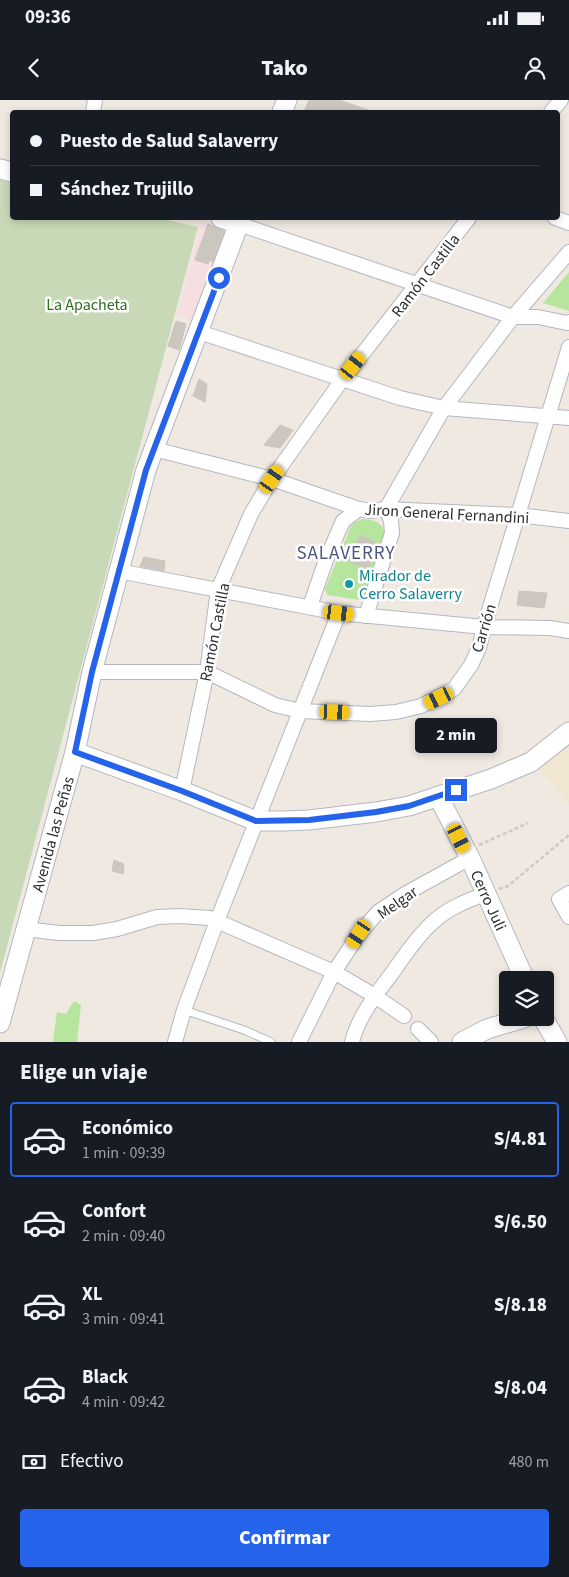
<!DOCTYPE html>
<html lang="es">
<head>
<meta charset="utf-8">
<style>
  body { margin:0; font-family:"Source Sans 3",sans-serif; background:#20242c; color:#f1f3f6; height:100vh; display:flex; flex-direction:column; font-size:19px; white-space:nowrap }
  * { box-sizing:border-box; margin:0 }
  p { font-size:16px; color:#9ea1a6 }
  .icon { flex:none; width:28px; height:28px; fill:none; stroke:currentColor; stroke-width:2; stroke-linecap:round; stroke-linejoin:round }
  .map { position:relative; height:942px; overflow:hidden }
  .drawer { display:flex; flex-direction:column; background:#171b24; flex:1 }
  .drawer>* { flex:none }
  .hud { position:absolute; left:10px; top:10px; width:550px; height:110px; border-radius:5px; box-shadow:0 2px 8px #0003; display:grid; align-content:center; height:110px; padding:0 20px; background:#171b24 }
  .controls { position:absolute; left:499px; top:871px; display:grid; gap:10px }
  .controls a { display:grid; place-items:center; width:55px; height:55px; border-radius:5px; background:#171b24; box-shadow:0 2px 8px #0003; font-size:25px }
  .end { position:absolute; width:22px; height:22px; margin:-11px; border:6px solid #2563eb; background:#fff; box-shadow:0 0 0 2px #fff }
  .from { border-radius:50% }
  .bubble { position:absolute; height:35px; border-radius:5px; background:#171b24; box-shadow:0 2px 8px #0003; font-size:16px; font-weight:800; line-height:35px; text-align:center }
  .car { position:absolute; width:15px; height:30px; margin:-15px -8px; border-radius:6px; box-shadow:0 0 4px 1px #0007; background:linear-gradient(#f5c518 24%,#345 0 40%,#f5c518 0 76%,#345 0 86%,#f5c518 0) }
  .hud b { display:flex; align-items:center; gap:18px; height:48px; font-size:19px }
  .hud b+b { border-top:1px solid #363941 }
  .hud i { width:12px; height:12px; background:#f1f3f6 }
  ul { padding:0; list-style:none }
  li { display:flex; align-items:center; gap:15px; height:75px; margin:0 10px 8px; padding:0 10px; border:2px solid transparent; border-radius:5px }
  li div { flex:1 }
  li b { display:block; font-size:19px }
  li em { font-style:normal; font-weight:800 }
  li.active { border-color:#2563eb }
  li>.icon { width:45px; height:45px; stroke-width:1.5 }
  h2 { padding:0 20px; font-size:22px; line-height:60px }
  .pay { display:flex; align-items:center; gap:12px; height:55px; padding:0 20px; font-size:19px }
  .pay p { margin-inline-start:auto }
  .primary-button { display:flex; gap:10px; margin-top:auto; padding:10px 20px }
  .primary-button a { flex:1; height:58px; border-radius:5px; background:#2563eb; color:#fff; font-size:20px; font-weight:800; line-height:58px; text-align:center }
  .status { display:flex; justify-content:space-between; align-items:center; height:35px; padding:0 25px; background:#171b24; direction:ltr }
  .status svg { height:14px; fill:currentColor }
  header { display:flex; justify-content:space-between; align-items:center; height:65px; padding:0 20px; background:#171b24; font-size:22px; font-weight:800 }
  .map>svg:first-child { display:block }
  .education { fill:#f0e6d1 }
  .medical { fill:#f5dfe0 }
  .green { fill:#b6e59e }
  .cemetery { fill:#c8d9b8 }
  .building { fill:#cbc7bf; stroke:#cbc5ba }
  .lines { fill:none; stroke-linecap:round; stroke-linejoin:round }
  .lane-casing { stroke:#b4b7c1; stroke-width:9 }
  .street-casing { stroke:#b4b7c1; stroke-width:16 }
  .secondary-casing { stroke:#b4b7c1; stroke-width:21 }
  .path { stroke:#c9c9c9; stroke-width:2.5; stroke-dasharray:4 2.5; stroke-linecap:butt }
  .lane { stroke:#fff; stroke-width:7 }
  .street { stroke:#fff; stroke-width:14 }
  .secondary { stroke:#fff; stroke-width:19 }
  .route { stroke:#2563eb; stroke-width:6 }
  .culture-dot { fill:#0f9aa8; stroke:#fff; stroke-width:2 }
  .labels { text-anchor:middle; stroke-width:5; stroke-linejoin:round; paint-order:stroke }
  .street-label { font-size:16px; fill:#2e2e2e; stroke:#fff }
  .park-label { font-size:16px; fill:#2c6e1b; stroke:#fff }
  .culture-label { font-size:16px; fill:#0d838f; stroke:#fff; text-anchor:start }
  .quarter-label { font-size:19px; letter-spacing:1px; fill:#4d5680; stroke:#fff }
</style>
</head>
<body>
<div class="status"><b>09:36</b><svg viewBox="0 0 49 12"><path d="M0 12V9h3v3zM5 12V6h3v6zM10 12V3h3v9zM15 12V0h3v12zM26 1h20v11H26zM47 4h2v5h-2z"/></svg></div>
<header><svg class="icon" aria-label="back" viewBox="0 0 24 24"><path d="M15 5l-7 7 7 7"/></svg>Tako<svg class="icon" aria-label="person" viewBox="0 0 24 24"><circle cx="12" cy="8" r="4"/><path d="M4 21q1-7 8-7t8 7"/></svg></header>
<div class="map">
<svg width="569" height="942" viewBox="0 0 569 942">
  <rect width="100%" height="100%" fill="#efe9e1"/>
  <path class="education" d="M 569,645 L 569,703 L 538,668 Z"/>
  <path class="medical" d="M 202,121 L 231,130 L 197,221 L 177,215 Z"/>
  <g class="green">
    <path d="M 569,172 L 569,211 L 543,203 Z"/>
    <path d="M 363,419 C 374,420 382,422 385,433 L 365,497 L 359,500 L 327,495 L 325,489 L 351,426 L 355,422 Z"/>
    <path d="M 74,901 L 81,905 L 77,942 L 53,942 L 57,912 L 66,914 Z"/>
  </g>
  <path class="cemetery" d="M 0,80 L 12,83 L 12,118 L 158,118 L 198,127 L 0,873 Z"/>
  <g class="building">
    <path d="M 309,0 L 339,0 L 371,11 L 370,12 L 304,12 Z"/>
    <path d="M 208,124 L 224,131 L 213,162 L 209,160 L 208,164 L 195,160 Z"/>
    <path d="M 176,221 L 186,224 L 179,250 L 168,246 Z"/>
    <path d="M 199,279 L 207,284 L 205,302 L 193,296 Z"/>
    <path d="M 280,325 L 293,330 L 280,348 L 264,345 Z"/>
    <path d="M 360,435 L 379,444 L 368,469 L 348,461 Z"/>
    <path d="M 144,457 L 165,461 L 164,471 L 140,466 Z"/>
    <path d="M 519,491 L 547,493 L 544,508 L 517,505 Z"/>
    <path d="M 114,760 L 124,764 L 123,774 L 112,771 Z"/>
  </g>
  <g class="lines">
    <g class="lane-casing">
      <path id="lane" d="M 184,910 L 244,930 L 271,942"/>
    </g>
    <g class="street-casing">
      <g id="street">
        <path d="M 93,12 L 95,0"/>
        <path d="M 551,12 L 561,0"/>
        <path d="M 555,118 L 569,123"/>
        <path d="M 239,124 L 513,217 L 538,217 L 567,223 L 569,222"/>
        <path d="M 199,232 L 400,298 L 444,308 L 569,318"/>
        <path d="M 154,349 L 272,379 L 359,409 L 370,411 L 386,409 L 518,415 L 569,421"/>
        <path d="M 118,471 L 339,513 L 484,527 L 550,528 L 569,531"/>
        <path d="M 310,506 L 326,460 L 343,421 L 359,409"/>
        <path d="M 366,516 L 392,433 L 391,421 L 386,409 L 444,308 L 513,217 L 569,152"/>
        <path d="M 92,572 L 207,572 L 275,605 L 300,611 L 370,614 L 396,612 L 421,606 L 454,589 L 471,565 L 479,548 L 484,527 L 569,247"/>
        <path d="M 182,691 L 207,572 L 218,490 L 251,414 L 272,379 L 342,280 L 469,118"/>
        <path d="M 569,793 L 559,799 L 569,817"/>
        <path d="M 25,829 L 59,833 L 93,833 L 117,829 L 157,817 L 180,816 L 210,818 L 334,872 L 375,896 L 404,916"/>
        <path d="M 418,929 L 431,942"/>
        <path d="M 175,942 L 184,910 L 217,821 L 339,513"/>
        <path d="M 299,942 L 334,872 L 359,834 L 378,812 L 405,794 L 470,758"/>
        <path d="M 352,942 C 358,917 377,893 393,872 C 404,856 416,838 431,824 C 446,809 466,801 485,794"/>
      </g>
    </g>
    <g class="secondary-casing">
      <g id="secondary">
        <path d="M 282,12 L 287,0"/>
        <path d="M 0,69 L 12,72"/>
        <path d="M 221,118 L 239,124"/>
        <path d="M 75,652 L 182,691 L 256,721 L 283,721 L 309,720 L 376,712 L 409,706 L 491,679 L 531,662 L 569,632"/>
        <path id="s1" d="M 438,696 L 470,758 L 525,880"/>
        <path d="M 543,918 L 557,942"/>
        <path id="s2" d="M 0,923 L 75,652 L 92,572 L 146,370 L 241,118"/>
        <path d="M 462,942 L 487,929 L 524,918"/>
      </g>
    </g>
    <g class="path">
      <path d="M 479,745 L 528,723"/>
      <path d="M 499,789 L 508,786 L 569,735"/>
    </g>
    <use href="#lane" class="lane"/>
    <use href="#street" class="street"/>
    <use href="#secondary" class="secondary"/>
  </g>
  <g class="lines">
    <path class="route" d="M 219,178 L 146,370 L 92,572 L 75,652 L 182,691 L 256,721 L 309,720 L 376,712 L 409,706 L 456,690"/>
  </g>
  <circle class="culture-dot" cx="349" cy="484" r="5"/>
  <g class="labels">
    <g class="street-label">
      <text transform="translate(425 175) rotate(-52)" y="6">Ramón Castilla</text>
      <text transform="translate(447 413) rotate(3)" y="6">Jiron General Fernandini</text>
      <text transform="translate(483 528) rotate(-73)" y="6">Carrión</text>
      <text transform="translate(214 532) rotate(-79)" y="6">Ramón Castilla</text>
      <text dy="6" stroke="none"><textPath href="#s2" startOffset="196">Avenida las Peñas</textPath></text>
      <text dy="6" stroke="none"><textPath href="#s1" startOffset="116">Cerro Juli</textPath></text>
      <text transform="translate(397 802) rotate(-35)" y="6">Melgar</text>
    </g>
    <g class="park-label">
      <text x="87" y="210">La Apacheta</text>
    </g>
    <g class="culture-label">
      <text x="359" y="481">Mirador de<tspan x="359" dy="18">Cerro Salaverry</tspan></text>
    </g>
    <g class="quarter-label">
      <text x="346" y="459">SALAVERRY</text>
    </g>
  </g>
</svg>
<div class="controls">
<a><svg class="icon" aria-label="layers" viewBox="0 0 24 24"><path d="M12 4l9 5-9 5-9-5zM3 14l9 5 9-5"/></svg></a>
</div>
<i class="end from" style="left:219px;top:178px"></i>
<i class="end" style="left:456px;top:690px"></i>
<div class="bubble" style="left:415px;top:618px;width:82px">2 min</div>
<i class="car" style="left:353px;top:266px;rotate:38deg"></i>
<i class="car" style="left:272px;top:379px;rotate:35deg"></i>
<i class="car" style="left:339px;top:513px;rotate:97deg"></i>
<i class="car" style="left:439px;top:598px;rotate:244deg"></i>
<i class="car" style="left:335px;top:612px;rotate:92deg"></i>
<i class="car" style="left:459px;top:738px;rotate:154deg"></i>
<i class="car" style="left:359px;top:834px;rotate:213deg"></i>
<div class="hud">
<b><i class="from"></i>Puesto de Salud Salaverry</b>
<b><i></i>Sánchez Trujillo</b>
</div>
</div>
<section class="drawer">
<h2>Elige un viaje</h2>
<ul>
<li class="active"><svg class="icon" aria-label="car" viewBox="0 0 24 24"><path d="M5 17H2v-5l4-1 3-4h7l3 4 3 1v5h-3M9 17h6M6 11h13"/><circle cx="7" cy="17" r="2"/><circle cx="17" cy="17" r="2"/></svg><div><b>Económico</b><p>1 min · 09:39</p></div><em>S/4.81</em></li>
<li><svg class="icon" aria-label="car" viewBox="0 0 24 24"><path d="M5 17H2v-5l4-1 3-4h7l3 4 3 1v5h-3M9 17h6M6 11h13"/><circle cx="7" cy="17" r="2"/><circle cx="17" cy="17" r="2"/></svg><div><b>Confort</b><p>2 min · 09:40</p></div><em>S/6.50</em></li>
<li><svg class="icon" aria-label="car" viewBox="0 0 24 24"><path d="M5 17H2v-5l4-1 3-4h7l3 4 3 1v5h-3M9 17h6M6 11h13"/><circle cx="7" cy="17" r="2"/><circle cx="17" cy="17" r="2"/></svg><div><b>XL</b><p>3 min · 09:41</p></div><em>S/8.18</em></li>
<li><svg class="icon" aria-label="car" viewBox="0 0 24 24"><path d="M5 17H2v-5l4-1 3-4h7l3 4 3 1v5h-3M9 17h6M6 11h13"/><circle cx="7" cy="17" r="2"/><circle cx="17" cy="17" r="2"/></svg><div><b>Black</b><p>4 min · 09:42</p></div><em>S/8.04</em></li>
</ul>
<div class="pay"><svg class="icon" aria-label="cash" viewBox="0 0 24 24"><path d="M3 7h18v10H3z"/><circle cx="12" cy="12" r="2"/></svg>Efectivo<p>480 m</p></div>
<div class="primary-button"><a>Confirmar</a></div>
</section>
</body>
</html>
